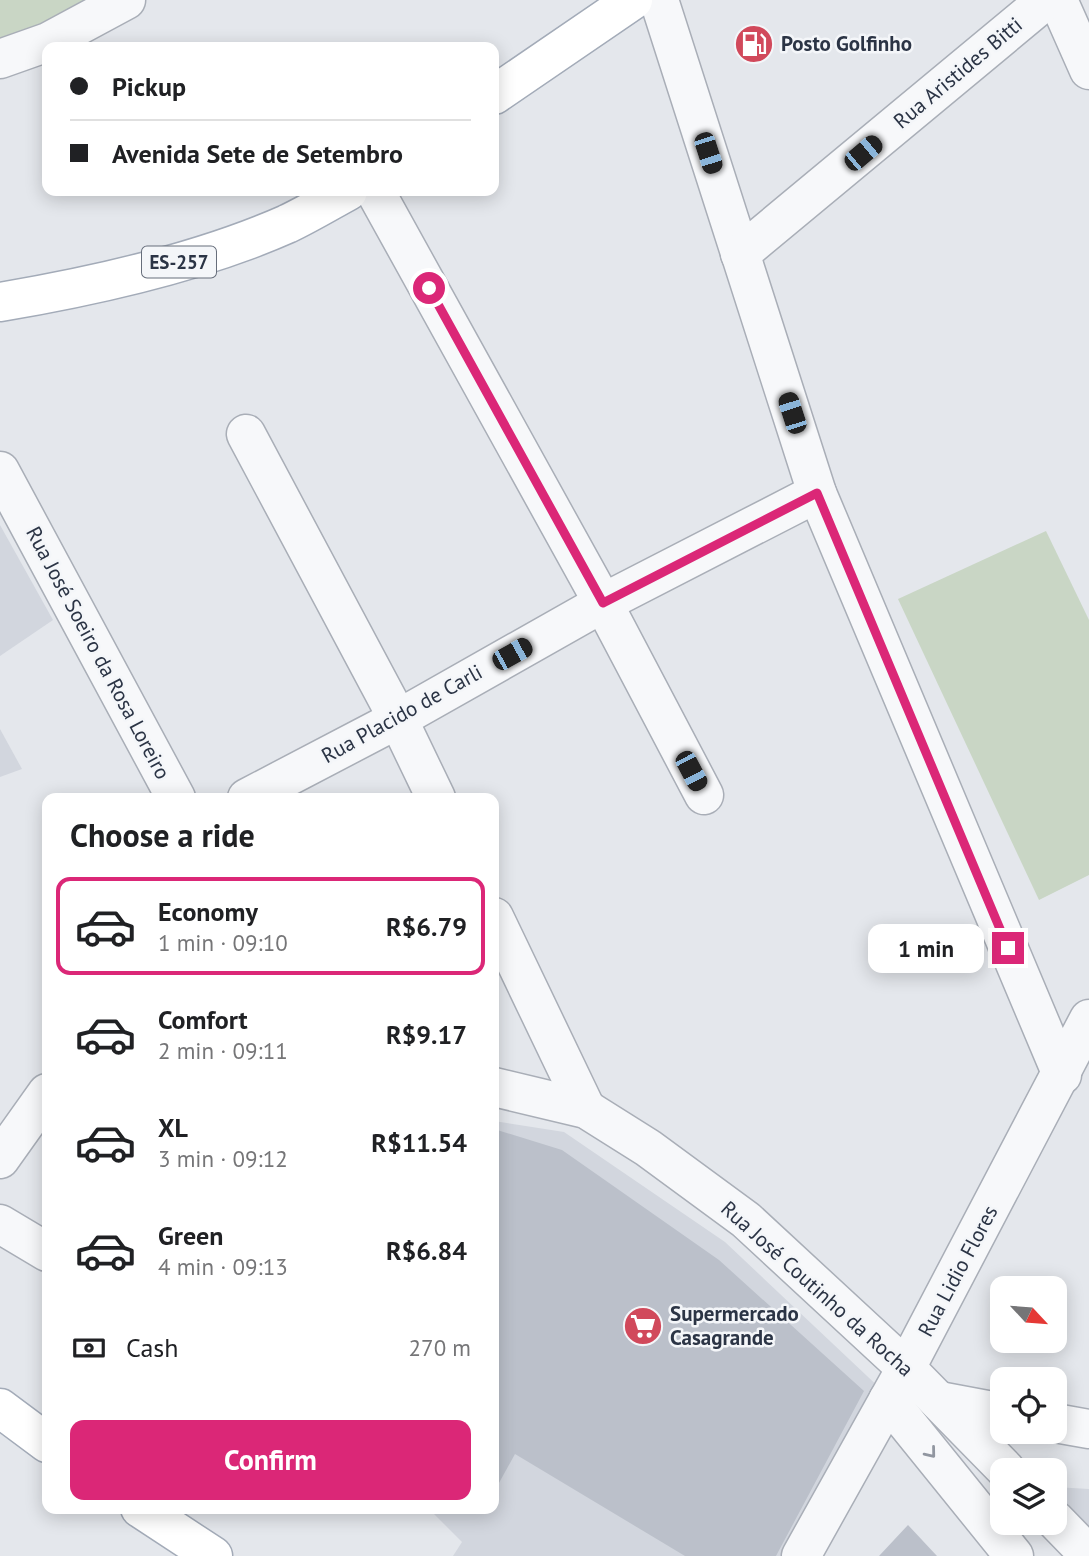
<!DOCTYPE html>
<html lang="en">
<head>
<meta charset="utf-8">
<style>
  body { margin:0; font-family:"PT Sans",sans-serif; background:#f6f6f6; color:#202124; height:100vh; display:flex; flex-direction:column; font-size:26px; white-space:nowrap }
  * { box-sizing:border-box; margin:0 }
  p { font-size:23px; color:#757577 }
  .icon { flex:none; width:38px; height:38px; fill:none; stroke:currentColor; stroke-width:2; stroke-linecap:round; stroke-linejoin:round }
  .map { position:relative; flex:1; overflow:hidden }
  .details { position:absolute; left:42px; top:793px; width:457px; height:721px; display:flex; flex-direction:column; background:#fff; border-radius:14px; box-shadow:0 4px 18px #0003 }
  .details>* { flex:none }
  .top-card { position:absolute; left:42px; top:42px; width:457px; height:154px; border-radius:14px; box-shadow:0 4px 18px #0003; display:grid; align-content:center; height:154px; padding:0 28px; background:#fff }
  .needle { width:46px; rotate:116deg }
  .buttons { position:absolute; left:990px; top:1276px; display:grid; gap:14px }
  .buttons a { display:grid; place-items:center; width:77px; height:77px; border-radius:14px; background:#fff; box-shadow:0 4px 18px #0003; font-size:35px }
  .end { position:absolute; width:32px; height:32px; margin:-16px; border:9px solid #db2777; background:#fff; box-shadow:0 0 0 4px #fff }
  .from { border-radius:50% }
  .bubble { position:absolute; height:49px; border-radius:14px; background:#fff; box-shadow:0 4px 18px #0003; font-size:23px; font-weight:700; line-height:49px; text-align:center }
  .car { position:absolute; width:21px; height:42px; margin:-21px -10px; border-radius:9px; box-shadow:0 0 5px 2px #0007; background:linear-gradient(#222 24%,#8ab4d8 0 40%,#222 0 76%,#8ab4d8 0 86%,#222 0) }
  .top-card b { display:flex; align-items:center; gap:24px; height:66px; font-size:26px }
  .top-card b+b { border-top:2px solid #e0e0e0 }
  .top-card i { width:18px; height:18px; background:#202124 }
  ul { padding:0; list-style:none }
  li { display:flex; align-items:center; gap:21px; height:98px; margin:0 14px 10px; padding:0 14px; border:4px solid transparent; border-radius:14px }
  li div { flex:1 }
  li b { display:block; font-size:26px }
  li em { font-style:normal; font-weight:700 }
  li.active { border-color:#db2777 }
  li>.icon { width:63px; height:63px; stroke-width:1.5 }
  h2 { padding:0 28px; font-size:32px; line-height:84px }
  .pay { display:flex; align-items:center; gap:18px; height:77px; padding:0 28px; font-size:26px }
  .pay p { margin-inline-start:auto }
  .primary-button { display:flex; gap:14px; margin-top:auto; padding:14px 28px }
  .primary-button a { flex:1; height:80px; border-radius:14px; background:#db2777; color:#fff; font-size:28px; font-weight:700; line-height:80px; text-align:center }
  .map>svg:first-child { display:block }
  .built { fill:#d2d6de }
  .green { fill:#c9d6c5 }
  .building { fill:#bbc0ca }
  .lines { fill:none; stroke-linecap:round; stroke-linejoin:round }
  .minor-casing { stroke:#a9aeb7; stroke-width:41 }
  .major-casing { stroke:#a3abb8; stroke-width:41 }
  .minor { stroke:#f7f8fa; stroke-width:38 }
  .major { stroke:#fff; stroke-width:38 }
  .oneway { stroke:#9196a0 }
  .route { stroke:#db2777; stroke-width:9 }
  .labels { text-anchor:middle; stroke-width:5; stroke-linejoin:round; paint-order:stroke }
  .shield { fill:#f4f6f9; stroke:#676e7b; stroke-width:2 }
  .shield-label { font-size:19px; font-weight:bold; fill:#2b3445 }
  .poi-label { font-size:21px; font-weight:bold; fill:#2b3445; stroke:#f4f6f9; text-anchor:start }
  .street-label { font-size:21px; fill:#2b3445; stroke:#f4f6f9 }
</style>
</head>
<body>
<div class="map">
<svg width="1089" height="1556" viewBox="0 0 1089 1556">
  <rect width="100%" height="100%" fill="#e4e7ec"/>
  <g class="built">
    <path d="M 0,525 L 53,620 L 0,656 Z"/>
    <path d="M 0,729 L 22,769 L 0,777 Z"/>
    <path d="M 494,1121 L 564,1132 L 725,1242 L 884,1392 L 795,1556 L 453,1556 L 462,1542 L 429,1509 L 494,1508 Z"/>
    <path d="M 1055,1487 L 1089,1489 L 1089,1536 L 1055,1499 Z"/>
  </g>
  <g class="green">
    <path d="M 0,0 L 105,0 L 0,47 Z"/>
    <path d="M 1046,531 L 1089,620 L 1089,875 L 1039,900 L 898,599 Z"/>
  </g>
  <g class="building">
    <path d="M 494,1129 L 562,1150 L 719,1260 L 864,1391 L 776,1556 L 685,1556 L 515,1454 L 494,1492 Z"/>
    <path d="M 908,1525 L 937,1556 L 879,1556 Z"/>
  </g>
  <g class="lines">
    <g class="minor-casing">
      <g id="minor">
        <path d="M 659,0 L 817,493 L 1062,1075"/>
        <path d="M 1058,0 L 1089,70"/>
        <path d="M 0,59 L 48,42 L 126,0"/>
        <path d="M 375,191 L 603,603 L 704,795"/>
        <path d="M 740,254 L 1046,0"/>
        <path d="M 246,434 L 398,719 L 436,798"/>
        <path d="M 0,471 L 176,798"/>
        <path d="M 247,798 L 398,719 L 603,603 L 817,493"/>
        <path d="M 494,917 L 586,1109"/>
        <path d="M 494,1087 L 586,1109 L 648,1148 L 746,1220 L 906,1368 L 1006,1470"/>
        <path d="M 0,1159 L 47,1093"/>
        <path d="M 0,1224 L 47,1252"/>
        <path d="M 888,1400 L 1014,1556"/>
        <path d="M 939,1401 L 1003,1413"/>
        <path d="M 1055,1423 L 1089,1429"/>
        <path d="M 1055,1520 L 1089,1555"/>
        <path d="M 801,1556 L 906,1368 L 1089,1019"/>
      </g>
    </g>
    <g class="major-casing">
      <g id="major">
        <path d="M 494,95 L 633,0"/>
        <path d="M 0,302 C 95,286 199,263 287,224 C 308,214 328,202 348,191"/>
        <path d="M 0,1408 L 47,1443"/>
        <path d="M 140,1508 L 213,1556"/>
      </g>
    </g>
    <use href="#minor" class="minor"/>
    <use href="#major" class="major"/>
  </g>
  <defs><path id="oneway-chevron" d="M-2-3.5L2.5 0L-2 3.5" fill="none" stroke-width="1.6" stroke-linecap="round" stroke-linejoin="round" transform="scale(1.75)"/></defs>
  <use class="oneway" href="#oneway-chevron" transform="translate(931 1453) rotate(51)"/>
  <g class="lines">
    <path class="route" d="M 429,288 L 603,603 L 817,493 L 1008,948"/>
  </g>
  <defs>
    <g id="fuel-disc" transform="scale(2.0125)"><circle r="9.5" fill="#d1495b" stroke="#f4f6f9"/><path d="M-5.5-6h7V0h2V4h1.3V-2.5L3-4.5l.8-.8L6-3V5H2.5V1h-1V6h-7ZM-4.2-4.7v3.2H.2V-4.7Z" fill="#fff"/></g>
    <g id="supermarket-disc" transform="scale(2.0125)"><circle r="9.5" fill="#d1495b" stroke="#f4f6f9"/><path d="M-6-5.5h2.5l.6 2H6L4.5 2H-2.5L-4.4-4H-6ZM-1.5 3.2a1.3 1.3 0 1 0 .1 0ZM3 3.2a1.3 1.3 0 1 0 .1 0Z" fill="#fff"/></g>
  </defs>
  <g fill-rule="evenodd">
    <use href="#fuel-disc" x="754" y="44"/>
    <use href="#supermarket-disc" x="643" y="1326"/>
  </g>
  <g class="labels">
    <rect class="shield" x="142" y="246.5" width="74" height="31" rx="5"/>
    <g class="shield-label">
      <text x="179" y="269">ES-257</text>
    </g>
    <g class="poi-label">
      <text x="781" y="51">Posto Golfinho</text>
      <text x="670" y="1321">Supermercado<tspan x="670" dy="24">Casagrande</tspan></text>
    </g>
    <g class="street-label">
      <text transform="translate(958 73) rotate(-40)" y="7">Rua Aristides Bitti</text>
      <text transform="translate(98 653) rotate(62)" y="7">Rua José Soeiro da Rosa Loreiro</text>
      <text transform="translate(402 714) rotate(-29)" y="7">Rua Placido de Carli</text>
      <text transform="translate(958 1271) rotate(-62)" y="7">Rua Lidio Flores</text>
      <text transform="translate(817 1289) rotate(42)" y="7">Rua José Coutinho da Rocha</text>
    </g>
  </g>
</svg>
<div class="buttons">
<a><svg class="needle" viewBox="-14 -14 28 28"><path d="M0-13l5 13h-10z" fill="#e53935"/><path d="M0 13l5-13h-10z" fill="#757577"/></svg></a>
<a><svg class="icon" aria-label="locate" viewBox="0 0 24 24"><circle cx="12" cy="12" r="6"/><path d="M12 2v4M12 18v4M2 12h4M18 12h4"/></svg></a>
<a><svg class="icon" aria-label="layers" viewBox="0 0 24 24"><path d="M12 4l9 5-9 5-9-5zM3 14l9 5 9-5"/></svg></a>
</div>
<i class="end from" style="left:429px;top:288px"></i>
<i class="end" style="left:1008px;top:948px"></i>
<div class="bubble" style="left:868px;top:924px;width:116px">1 min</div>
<i class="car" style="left:708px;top:153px;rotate:162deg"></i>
<i class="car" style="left:863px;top:153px;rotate:50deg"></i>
<i class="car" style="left:792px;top:413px;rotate:342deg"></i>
<i class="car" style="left:512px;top:654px;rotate:61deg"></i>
<i class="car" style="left:691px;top:771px;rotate:152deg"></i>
<div class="top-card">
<b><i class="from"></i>Pickup</b>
<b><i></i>Avenida Sete de Setembro</b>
</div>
<section class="details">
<h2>Choose a ride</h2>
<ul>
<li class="active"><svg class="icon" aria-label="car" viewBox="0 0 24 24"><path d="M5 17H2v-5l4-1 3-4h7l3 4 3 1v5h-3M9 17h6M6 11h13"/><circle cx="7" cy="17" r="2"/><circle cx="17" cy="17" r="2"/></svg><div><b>Economy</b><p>1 min · 09:10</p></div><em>R$6.79</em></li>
<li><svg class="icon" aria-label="car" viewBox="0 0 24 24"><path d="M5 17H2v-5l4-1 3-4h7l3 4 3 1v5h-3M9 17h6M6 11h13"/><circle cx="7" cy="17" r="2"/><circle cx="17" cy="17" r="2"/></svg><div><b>Comfort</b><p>2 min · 09:11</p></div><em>R$9.17</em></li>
<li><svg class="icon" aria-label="car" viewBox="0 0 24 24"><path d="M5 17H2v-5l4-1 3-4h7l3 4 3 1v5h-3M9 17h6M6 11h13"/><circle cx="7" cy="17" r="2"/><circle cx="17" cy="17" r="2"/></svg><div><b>XL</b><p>3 min · 09:12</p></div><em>R$11.54</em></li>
<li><svg class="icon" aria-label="car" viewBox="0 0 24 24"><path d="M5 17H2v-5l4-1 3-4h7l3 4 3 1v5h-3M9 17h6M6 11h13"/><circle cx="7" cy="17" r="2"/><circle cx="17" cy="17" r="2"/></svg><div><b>Green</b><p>4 min · 09:13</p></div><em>R$6.84</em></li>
</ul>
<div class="pay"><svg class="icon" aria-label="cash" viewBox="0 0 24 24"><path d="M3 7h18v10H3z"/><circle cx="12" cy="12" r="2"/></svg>Cash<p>270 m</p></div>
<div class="primary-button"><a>Confirm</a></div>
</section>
</div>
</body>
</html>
